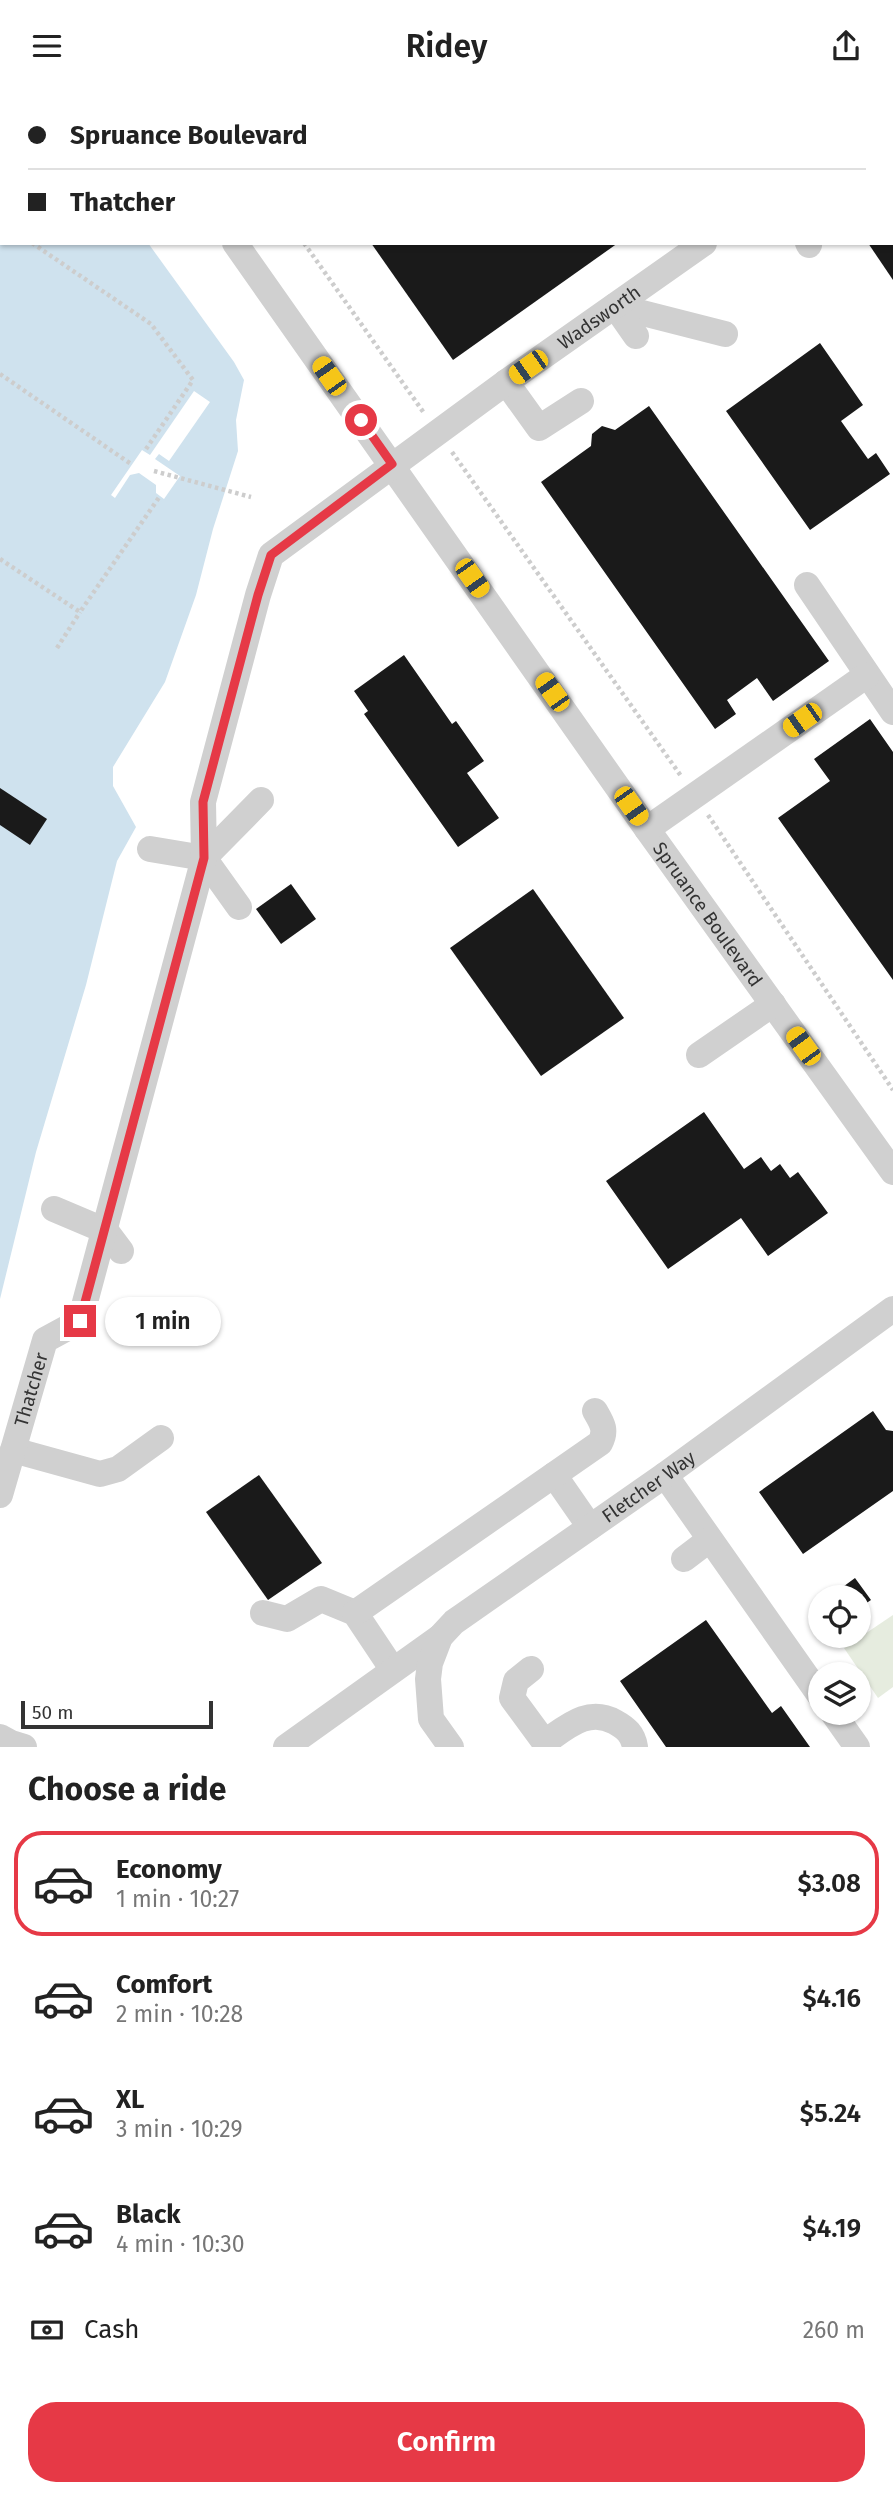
<!DOCTYPE html>
<html lang="en">
<head>
<meta charset="utf-8">
<style>
  body { margin:0; font-family:"Fira Sans",sans-serif; background:#f2f2f2; color:#222; height:100vh; display:flex; flex-direction:column; font-size:26px; white-space:nowrap }
  * { box-sizing:border-box; margin:0 }
  p { font-size:23px; color:#767676 }
  .icon { flex:none; width:38px; height:38px; fill:none; stroke:currentColor; stroke-width:2; stroke-linecap:round; stroke-linejoin:round }
  .map { position:relative; height:1656px; overflow:hidden }
  .side { display:flex; flex-direction:column; background:#fff; flex:1 }
  .side>* { flex:none }
  .guide { position:absolute; left:0px; top:0px; width:894px; height:154px; box-shadow:0 2px 5px #0004; display:grid; align-content:center; height:154px; padding:0 28px; background:#fff }
  .fabs { position:absolute; left:808px; top:1494px; display:grid; gap:14px }
  .fabs a { display:grid; place-items:center; width:63px; height:63px; border-radius:50%; background:#fff; box-shadow:0 2px 5px #0004; font-size:35px }
  .scale { position:absolute; left:21px; bottom:18px; width:192px; box-sizing:border-box; padding-left:7px; border:4px solid #333; border-top:0; font-size:19px; line-height:24px; white-space:nowrap; color:#333; -webkit-text-stroke:5px #fff; paint-order:stroke }
  .end { position:absolute; width:32px; height:32px; margin:-16px; border:9px solid #e63946; background:#fff; box-shadow:0 0 0 4px #fff }
  .from { border-radius:50% }
  .bubble { position:absolute; height:49px; border-radius:24px; background:#fff; box-shadow:0 2px 5px #0004; font-size:23px; font-weight:600; line-height:49px; text-align:center }
  .car { position:absolute; width:21px; height:42px; margin:-21px -10px; border-radius:9px; box-shadow:0 0 5px 2px #0007; background:linear-gradient(#f5c518 24%,#345 0 40%,#f5c518 0 76%,#345 0 86%,#f5c518 0) }
  .guide b { display:flex; align-items:center; gap:24px; height:66px; font-size:26px }
  .guide b+b { border-top:2px solid #e0e0e0 }
  .guide i { width:18px; height:18px; background:#222 }
  ul { padding:0; list-style:none }
  li { display:flex; align-items:center; gap:21px; height:105px; margin:0 14px 10px; padding:0 14px; border:4px solid transparent; border-radius:28px }
  li div { flex:1 }
  li b { display:block; font-size:26px }
  li em { font-style:normal; font-weight:600 }
  li.current { border-color:#e63946 }
  li>.icon { width:63px; height:63px; stroke-width:1.5 }
  h2 { padding:0 28px; font-size:32px; line-height:84px }
  .pay { display:flex; align-items:center; gap:18px; height:77px; padding:0 28px; font-size:26px }
  .pay p { margin-inline-start:auto }
  .cta { display:flex; gap:14px; margin-top:auto; padding:14px 28px }
  .cta a { flex:1; height:80px; border-radius:28px; background:#e63946; color:#fff; font-size:28px; font-weight:600; line-height:80px; text-align:center }
  header { display:flex; justify-content:space-between; align-items:center; height:91px; padding:0 28px; background:#fff; font-size:32px; font-weight:600 }
  .map>svg:first-child { display:block }
  .green { fill:#e6ecdf }
  .water { fill:#cfe2ee }
  .pier { fill:#fff }
  .building { fill:#1a1a1a }
  .lines { fill:none; stroke-linecap:round; stroke-linejoin:round }
  .path { stroke:#cdcdcd; stroke-width:4.5; stroke-dasharray:3.5 3.5; stroke-linecap:butt }
  .minor { stroke:#d0d0d0; stroke-width:26 }
  .route { stroke:#e63946; stroke-width:9 }
  .labels { text-anchor:middle; stroke-width:7; stroke-linejoin:round; paint-order:stroke }
  .street-label { font-size:19px; fill:#333; stroke:#fff }
</style>
</head>
<body>
<header><svg class="icon" aria-label="menu" viewBox="0 0 24 24"><path d="M4 6h16M4 12h16M4 18h16"/></svg>Ridey<svg class="icon" aria-label="share" viewBox="0 0 24 24"><path d="M12 15V3M7 8l5-5 5 5M5 13v7h14v-7"/></svg></header>
<div class="map">
<svg width="893" height="1656" viewBox="0 0 893 1656">
  <rect width="100%" height="100%" fill="#fff"/>
  <path class="green" d="M 893,1524 L 893,1596 L 878,1607 L 844,1557 Z"/>
  <path class="water" d="M 0,0 L 28,2 L 2,2 L 2,152 L 148,152 L 234,271 L 244,289 L 236,329 L 238,360 L 213,438 L 196,504 L 165,591 L 113,676 L 113,695 L 136,736 L 117,770 L 86,894 L 36,1061 L 0,1208 Z"/>
  <path class="pier" d="M 194,300 L 210,311 L 169,370 L 159,363 L 155,368 L 180,385 L 164,408 L 156,402 L 156,394 L 139,382 L 130,384 L 115,407 L 111,404 L 142,359 L 150,364 Z"/>
  <g class="building">
    <path d="M 371,152 L 618,152 L 453,269 Z"/>
    <path d="M 868,152 L 893,152 L 893,189 Z"/>
    <path d="M 820,252 L 863,314 L 841,330 L 868,368 L 876,362 L 890,383 L 810,439 L 726,320 Z"/>
    <path d="M 649,315 L 829,570 L 773,610 L 757,587 L 727,609 L 736,623 L 715,638 L 541,391 L 591,355 L 592,343 L 602,335 L 615,339 Z"/>
    <path d="M 404,564 L 452,633 L 456,630 L 484,670 L 467,682 L 499,727 L 458,756 L 364,623 L 368,620 L 354,600 Z"/>
    <path d="M 870,628 L 893,661 L 893,889 L 778,727 L 830,690 L 814,668 Z"/>
    <path d="M 0,697 L 47,728 L 30,754 L 0,734 Z"/>
    <path d="M 291,793 L 316,828 L 281,853 L 256,818 Z"/>
    <path d="M 533,798 L 624,927 L 541,985 L 450,857 Z"/>
    <path d="M 704,1021 L 744,1078 L 761,1066 L 771,1080 L 780,1073 L 790,1087 L 798,1081 L 828,1122 L 768,1165 L 741,1127 L 668,1178 L 606,1090 Z"/>
    <path d="M 873,1320 L 886,1339 L 893,1340 L 893,1400 L 803,1463 L 759,1401 Z"/>
    <path d="M 259,1384 L 322,1472 L 268,1509 L 206,1421 Z"/>
    <path d="M 855,1487 L 871,1509 L 859,1517 L 859,1507 L 840,1507 L 836,1501 Z"/>
    <path d="M 706,1529 L 772,1622 L 781,1615 L 810,1656 L 666,1656 L 620,1590 Z"/>
  </g>
  <g class="lines">
    <g class="path">
      <path d="M 196,0 L 197,2"/>
      <path d="M 0,130 L 2,132"/>
      <path d="M 32,152 L 151,233 L 193,289 L 144,361"/>
      <path d="M 304,152 L 424,322"/>
      <path d="M 0,283 L 131,373"/>
      <path d="M 452,361 L 681,685"/>
      <path d="M 154,380 L 251,406"/>
      <path d="M 0,468 L 80,521 L 160,405"/>
      <path d="M 57,557 L 80,521"/>
      <path d="M 708,724 L 893,999"/>
    </g>
    <g class="minor">
      <path d="M 126,0 L 127,2"/>
      <path d="M 768,0 L 769,2"/>
      <path d="M 892,38 L 893,38"/>
      <path id="s1" d="M 235,152 L 647,738 L 893,1081"/>
      <path d="M 808,152 L 809,154"/>
      <path d="M 615,215 L 725,243"/>
      <path d="M 615,215 L 636,245"/>
      <path d="M 506,291 L 539,337 L 581,310"/>
      <path d="M 807,494 L 893,621"/>
      <path d="M 647,738 L 867,584"/>
      <path d="M 150,758 L 204,767 L 239,816"/>
      <path d="M 204,767 L 261,709"/>
      <path d="M 699,964 L 773,913"/>
      <path d="M 54,1118 L 106,1140 L 121,1160"/>
      <path d="M 13,1359 L 100,1383 L 118,1378 L 161,1347"/>
      <path d="M 554,1384 L 590,1436"/>
      <path d="M 665,1384 L 821,1606"/>
      <path id="s2" d="M 0,1404 L 45,1249 L 80,1230 L 204,767 L 203,711 L 258,504 L 271,464 L 505,292 L 704,152"/>
      <path d="M 684,1468 L 709,1449"/>
      <path d="M 263,1522 L 287,1528 L 321,1508 L 355,1522 L 393,1579"/>
      <path d="M 355,1522 L 600,1352 C 607,1339 602,1332 595,1320"/>
      <path d="M 531,1578 L 516,1590 L 512,1607 L 548,1656"/>
      <path d="M 833,1622 L 857,1656"/>
      <path d="M 0,1646 L 11,1652 L 24,1656"/>
      <path d="M 545,1651 C 567,1636 588,1616 615,1631 C 626,1637 633,1643 635,1656"/>
      <path d="M 286,1656 L 440,1546"/>
      <path id="s3" d="M 451,1656 L 431,1628 L 428,1588 L 430,1572 L 440,1546 L 454,1531 L 665,1384 L 893,1218"/>
    </g>
  </g>
  <g class="lines">
    <path class="route" d="M 80,1230 L 204,767 L 203,711 L 258,504 L 271,464 L 392,373 L 361,329"/>
  </g>
  <g class="labels">
    <g class="street-label">
      <text dy="7" stroke="none"><textPath href="#s2" startOffset="1398">Wadsworth</textPath></text>
      <text dy="7" stroke="none"><textPath href="#s1" startOffset="821">Spruance Boulevard</textPath></text>
      <text dy="7" stroke="none"><textPath href="#s2" startOffset="110">Thatcher</textPath></text>
      <text dy="7" stroke="none"><textPath href="#s3" startOffset="376">Fletcher Way</textPath></text>
    </g>
  </g>
</svg>
<div class="fabs">
<a><svg class="icon" aria-label="locate" viewBox="0 0 24 24"><circle cx="12" cy="12" r="6"/><path d="M12 2v4M12 18v4M2 12h4M18 12h4"/></svg></a>
<a><svg class="icon" aria-label="layers" viewBox="0 0 24 24"><path d="M12 4l9 5-9 5-9-5zM3 14l9 5 9-5"/></svg></a>
</div>
<div class="scale">50 m</div>
<i class="end from" style="left:361px;top:329px"></i>
<i class="end" style="left:80px;top:1230px"></i>
<div class="bubble" style="left:105px;top:1206px;width:116px">1 min</div>
<i class="car" style="left:528px;top:276px;rotate:235deg"></i>
<i class="car" style="left:329px;top:285px;rotate:325deg"></i>
<i class="car" style="left:472px;top:487px;rotate:145deg"></i>
<i class="car" style="left:552px;top:601px;rotate:325deg"></i>
<i class="car" style="left:802px;top:629px;rotate:235deg"></i>
<i class="car" style="left:631px;top:715px;rotate:145deg"></i>
<i class="car" style="left:803px;top:955px;rotate:324deg"></i>
<div class="guide">
<b><i class="from"></i>Spruance Boulevard</b>
<b><i></i>Thatcher</b>
</div>
</div>
<section class="side">
<h2>Choose a ride</h2>
<ul>
<li class="current"><svg class="icon" aria-label="car" viewBox="0 0 24 24"><path d="M5 17H2v-5l4-1 3-4h7l3 4 3 1v5h-3M9 17h6M6 11h13"/><circle cx="7" cy="17" r="2"/><circle cx="17" cy="17" r="2"/></svg><div><b>Economy</b><p>1 min · 10:27</p></div><em>$3.08</em></li>
<li><svg class="icon" aria-label="car" viewBox="0 0 24 24"><path d="M5 17H2v-5l4-1 3-4h7l3 4 3 1v5h-3M9 17h6M6 11h13"/><circle cx="7" cy="17" r="2"/><circle cx="17" cy="17" r="2"/></svg><div><b>Comfort</b><p>2 min · 10:28</p></div><em>$4.16</em></li>
<li><svg class="icon" aria-label="car" viewBox="0 0 24 24"><path d="M5 17H2v-5l4-1 3-4h7l3 4 3 1v5h-3M9 17h6M6 11h13"/><circle cx="7" cy="17" r="2"/><circle cx="17" cy="17" r="2"/></svg><div><b>XL</b><p>3 min · 10:29</p></div><em>$5.24</em></li>
<li><svg class="icon" aria-label="car" viewBox="0 0 24 24"><path d="M5 17H2v-5l4-1 3-4h7l3 4 3 1v5h-3M9 17h6M6 11h13"/><circle cx="7" cy="17" r="2"/><circle cx="17" cy="17" r="2"/></svg><div><b>Black</b><p>4 min · 10:30</p></div><em>$4.19</em></li>
</ul>
<div class="pay"><svg class="icon" aria-label="cash" viewBox="0 0 24 24"><path d="M3 7h18v10H3z"/><circle cx="12" cy="12" r="2"/></svg>Cash<p>260 m</p></div>
<div class="cta"><a>Confirm</a></div>
</section>
</body>
</html>
